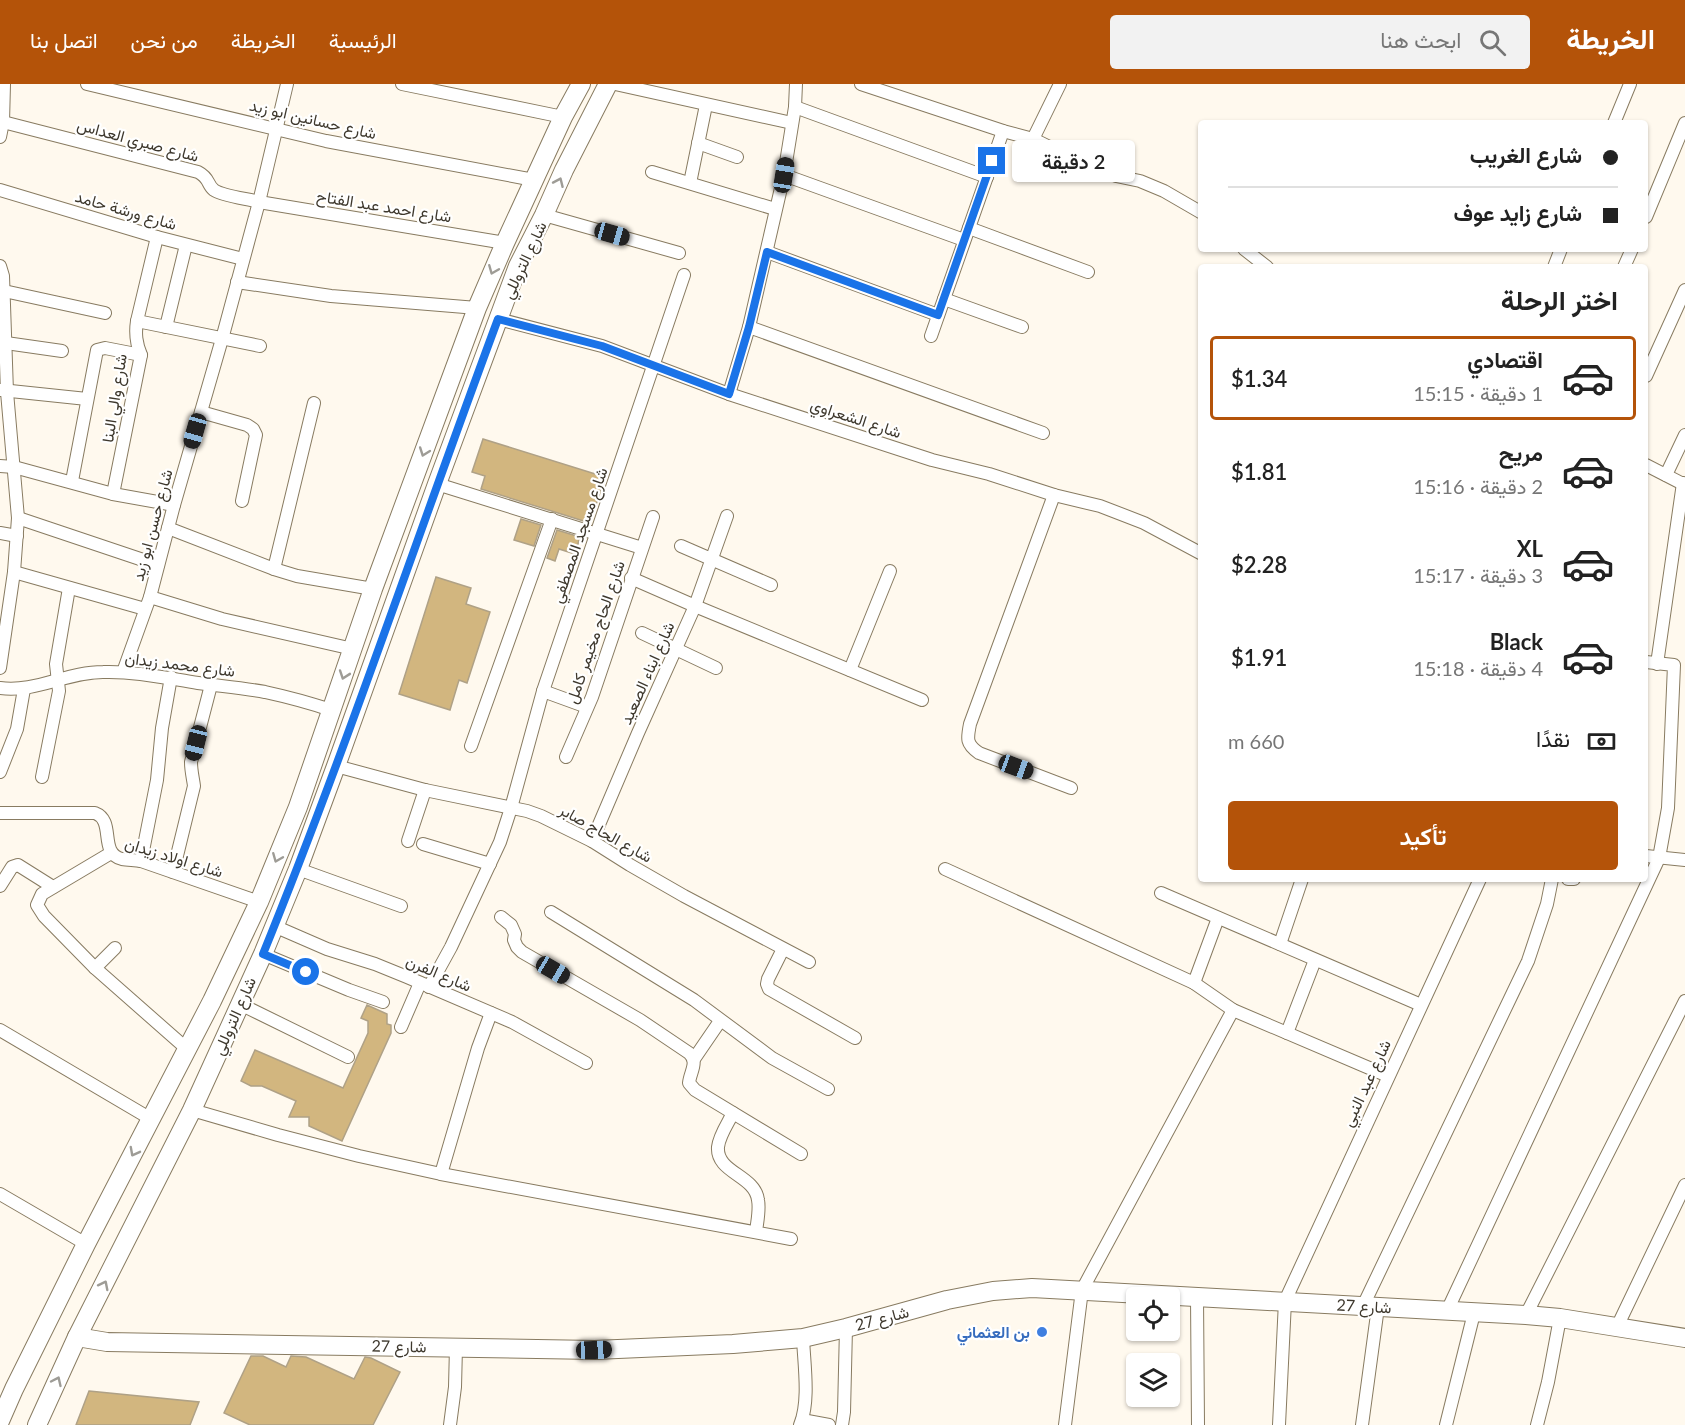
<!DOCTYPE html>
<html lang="ar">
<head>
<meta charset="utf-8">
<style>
  body { margin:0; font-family:Lato,Vazirmatn,sans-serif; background:#f2f2f2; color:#222; direction:rtl; height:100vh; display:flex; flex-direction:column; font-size:22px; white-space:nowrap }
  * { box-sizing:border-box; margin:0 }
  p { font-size:20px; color:#767676 }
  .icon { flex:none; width:33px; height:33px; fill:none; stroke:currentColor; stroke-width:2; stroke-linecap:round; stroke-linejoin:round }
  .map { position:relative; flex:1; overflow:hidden; direction:ltr }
  .panel { position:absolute; left:1198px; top:180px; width:450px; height:618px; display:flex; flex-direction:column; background:#fff; border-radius:6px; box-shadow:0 2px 4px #0004; direction:rtl }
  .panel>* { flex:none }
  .hud { position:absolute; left:1198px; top:36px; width:450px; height:132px; border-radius:6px; box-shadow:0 2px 4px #0004; direction:rtl; display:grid; align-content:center; height:132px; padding:0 30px; background:#fff }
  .tools { position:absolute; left:1126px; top:1203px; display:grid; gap:12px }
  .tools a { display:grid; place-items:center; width:54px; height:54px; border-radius:6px; background:#fff; box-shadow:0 2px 4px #0004; font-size:30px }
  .end { position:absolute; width:27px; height:27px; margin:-14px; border:8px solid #1a73e8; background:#fff; box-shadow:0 0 0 3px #fff }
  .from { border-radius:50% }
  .bubble { position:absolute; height:42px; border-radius:6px; background:#fff; box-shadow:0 2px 4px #0004; font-size:20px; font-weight:600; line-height:42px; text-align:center; direction:rtl }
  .car { position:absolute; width:18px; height:36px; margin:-18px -9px; border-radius:8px; box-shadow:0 0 4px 2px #0007; background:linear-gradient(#222 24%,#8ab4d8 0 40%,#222 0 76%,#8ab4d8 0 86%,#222 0) }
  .hud b { display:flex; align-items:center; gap:21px; height:57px; font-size:22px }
  .hud b+b { border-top:2px solid #e0e0e0 }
  .hud i { width:15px; height:15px; background:#222 }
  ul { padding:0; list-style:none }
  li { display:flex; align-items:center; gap:18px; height:84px; margin:0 12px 9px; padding:0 18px; border:3px solid transparent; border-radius:6px }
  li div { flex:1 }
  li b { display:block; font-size:22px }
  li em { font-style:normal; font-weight:600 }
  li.current { border-color:#b45309 }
  li>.icon { width:54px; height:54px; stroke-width:1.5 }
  h2 { padding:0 30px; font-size:27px; line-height:72px }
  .pay { display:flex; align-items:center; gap:15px; height:66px; padding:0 30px; font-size:22px }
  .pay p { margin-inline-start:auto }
  .cta { display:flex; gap:12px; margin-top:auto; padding:12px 30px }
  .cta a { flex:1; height:69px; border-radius:6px; background:#b45309; color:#fff; font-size:24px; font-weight:600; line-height:69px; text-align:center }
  header { display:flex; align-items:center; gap:36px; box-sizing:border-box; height:84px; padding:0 30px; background:#b45309; color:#fff }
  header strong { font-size:28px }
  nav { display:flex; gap:33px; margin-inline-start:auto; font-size:21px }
  .search { width:420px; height:54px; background:#f2f2f2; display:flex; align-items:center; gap:15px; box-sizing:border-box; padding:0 21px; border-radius:6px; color:#767676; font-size:22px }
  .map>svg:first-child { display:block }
  .building { fill:#d2b67f; stroke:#afa186; stroke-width:1.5 }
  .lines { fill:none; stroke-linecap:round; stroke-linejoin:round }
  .street-casing { stroke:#887b61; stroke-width:14 }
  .secondary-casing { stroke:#887b61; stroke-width:20 }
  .street { stroke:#fff; stroke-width:12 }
  .secondary { stroke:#fff; stroke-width:18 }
  .oneway { stroke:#9e9c96 }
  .route { stroke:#1a73e8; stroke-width:8 }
  .shop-dot { fill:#3f7fe0; stroke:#fff; stroke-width:2 }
  .labels { text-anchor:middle; stroke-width:4.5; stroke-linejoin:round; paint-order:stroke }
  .street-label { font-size:16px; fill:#3e382d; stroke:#fff }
  .shop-label { font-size:16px; font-weight:bold; fill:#366cbe; stroke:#fff; text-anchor:end }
</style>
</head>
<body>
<header>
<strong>الخريطة</strong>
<div class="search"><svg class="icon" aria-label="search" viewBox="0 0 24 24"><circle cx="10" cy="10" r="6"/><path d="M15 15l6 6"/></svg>ابحث هنا</div>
<nav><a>الرئيسية</a><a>الخريطة</a><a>من نحن</a><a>اتصل بنا</a></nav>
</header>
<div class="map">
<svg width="1685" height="1341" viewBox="0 0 1685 1341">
  <rect width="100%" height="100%" fill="#fff9ee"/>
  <g class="building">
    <path d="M 483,355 L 605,393 L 590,439 L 481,405 L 485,392 L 472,388 Z"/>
    <path d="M 521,435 L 541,441 L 534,462 L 514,456 Z"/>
    <path d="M 557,446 L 580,453 L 575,470 L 559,465 L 555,477 L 547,474 Z"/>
    <path d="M 436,493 L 471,504 L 466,520 L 490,528 L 467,599 L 459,596 L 450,626 L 399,610 Z"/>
    <path d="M 367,921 L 387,930 L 387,940 L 391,941 L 391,949 L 342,1057 L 309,1042 L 309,1033 L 289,1033 L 296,1017 L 262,1002 L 251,1002 L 241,997 L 255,966 L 343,1004 L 368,949 L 368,937 L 361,934 Z"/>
    <path d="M 251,1272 L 263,1272 L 286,1283 L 291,1272 L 306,1273 L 354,1295 L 365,1273 L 371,1274 L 400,1288 L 373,1341 L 250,1341 L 224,1329 Z"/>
    <path d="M 89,1307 L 199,1318 L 190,1341 L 76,1341 Z"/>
  </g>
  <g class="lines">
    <g class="street-casing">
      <g id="street">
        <path d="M 87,0 L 326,57 L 534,96"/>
        <path d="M 402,0 L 563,33"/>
        <path d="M 615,0 L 792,39"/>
        <path d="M 861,0 L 1003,47 L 1033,55 L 1090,83 L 1116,92 L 1140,97 L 1164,107 L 1202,129"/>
        <path d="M 795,23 L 987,93"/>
        <path d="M 0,39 L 3,38 L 198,88 C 210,94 207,101 214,106 C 222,112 249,115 259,118 L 505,159"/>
        <path d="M 1614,39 L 1630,0"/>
        <path d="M 0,53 L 3,38 L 4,0"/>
        <path d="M 1033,55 L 1060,0"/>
        <path d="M 698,59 L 737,73"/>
        <path d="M 652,88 L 775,125"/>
        <path d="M 784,91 L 964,156"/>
        <path d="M 690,99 L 706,21"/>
        <path d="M 0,106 L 157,153 L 243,175"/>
        <path d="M 544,131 L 679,169"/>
        <path d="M 1646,133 L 1685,39"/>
        <path d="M 969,144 L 1088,188"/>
        <path d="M 1244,165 L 1267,183"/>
        <path d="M 767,168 L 938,231"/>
        <path d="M 0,182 L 3,192 L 7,308 L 18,434 L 14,488 L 0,584"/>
        <path d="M 1554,183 L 1561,165"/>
        <path d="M 1624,183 L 1632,165"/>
        <path d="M 237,198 L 331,212 L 477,224"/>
        <path d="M 4,207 L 105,229"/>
        <path d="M 944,215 L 1022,243"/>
        <path d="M 498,235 L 602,262 L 729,310 L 932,376 L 989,390 L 1054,411 L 1100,422 L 1144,439 L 1202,470"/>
        <path d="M 137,237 L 260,262"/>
        <path d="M 166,243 L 186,161"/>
        <path d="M 749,243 L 1043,349"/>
        <path d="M 931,252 L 1003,47"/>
        <path d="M 6,259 L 62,267"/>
        <path d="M 1646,292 L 1685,206"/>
        <path d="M 1,306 L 87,315"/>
        <path d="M 729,310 L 749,243 L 784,91 L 795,23 L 796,0"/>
        <path d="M 201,328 L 247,341 L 253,345 L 256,351 L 242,417"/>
        <path d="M 1646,381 L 1685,401"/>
        <path d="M 0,382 L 14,383 L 113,410 L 174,421"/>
        <path d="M 1666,391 L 1685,351"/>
        <path d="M 72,397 L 97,266 L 105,264 L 141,271"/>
        <path d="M 437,400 L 642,464"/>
        <path d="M 113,410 L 141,271 C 136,259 135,250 137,237 L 157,153"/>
        <path d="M 1054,411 L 970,640 C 967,655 966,660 979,669 L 1071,704"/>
        <path d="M 18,434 L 158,481"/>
        <path d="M 168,444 L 274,485 L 297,492 L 373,505"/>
        <path d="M 0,449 L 17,452"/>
        <path d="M 681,462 L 771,501"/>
        <path d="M 274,485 L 314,319"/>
        <path d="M 14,488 L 145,525"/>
        <path d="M 631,494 L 695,522 L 922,616"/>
        <path d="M 150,513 L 222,535 L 353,565"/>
        <path d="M 642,549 L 716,584"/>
        <path d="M 1657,580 L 1683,399"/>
        <path d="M 850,586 L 890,487"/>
        <path d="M 123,588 L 150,513 L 174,421 L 222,255 L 259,118 L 287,0"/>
        <path d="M 0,604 C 35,609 67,588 103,588 C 135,587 166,594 198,599 C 220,602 243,604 265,608 C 288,613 310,619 331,626"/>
        <path d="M 543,607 L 587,623"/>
        <path d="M 471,662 L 552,435"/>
        <path d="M 566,673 L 592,613 L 653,433"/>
        <path d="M 336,682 L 425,706 L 527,727 L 541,732 L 592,757 L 630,781 L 684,812 L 809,878"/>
        <path d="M 0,688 L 17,645 L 24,605"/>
        <path d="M 42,693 L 59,607 L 56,580 L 69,504"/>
        <path d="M 0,729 L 95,729 C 116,737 98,769 122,775 C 128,776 135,776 141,777 L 259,818"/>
        <path d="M 408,757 L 425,706"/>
        <path d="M 592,757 L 638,649 L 695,522 L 727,432"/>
        <path d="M 423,760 L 490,780"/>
        <path d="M 111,769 L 42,810 L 37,821 L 44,832 L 95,884 L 187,965"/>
        <path d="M 1646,772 L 1685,776"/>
        <path d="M 141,777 L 157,696 L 162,644 L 171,593"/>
        <path d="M 298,785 L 401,822"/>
        <path d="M 945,785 L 1194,899 L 1233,926 L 1388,992"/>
        <path d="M 173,788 L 194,702 C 193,694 191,687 191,678 L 211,601"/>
        <path d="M 1568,795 L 1574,795"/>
        <path d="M 0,802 L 12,783 L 18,781 L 53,803"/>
        <path d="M 1161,809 L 1421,921"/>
        <path d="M 551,828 L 694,916 L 772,974 L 828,1005"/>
        <path d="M 501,833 L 511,841 L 515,850 L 514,856 L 517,863 L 522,868 L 640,936 L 689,969 C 699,978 690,988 689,999 L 695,1006 L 801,1070"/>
        <path d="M 274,842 L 327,865 L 375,880 L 407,893 L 512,938 L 586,979"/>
        <path d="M 1280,860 L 1302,795"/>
        <path d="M 783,865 L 768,895 L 767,900 L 769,905 L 855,954"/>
        <path d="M 263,870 L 349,906 L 383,918"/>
        <path d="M 95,884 L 115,864"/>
        <path d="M 1194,899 L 1218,834"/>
        <path d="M 429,903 L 451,863 L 500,758 L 511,724 L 543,607 L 684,191"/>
        <path d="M 240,920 L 348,973"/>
        <path d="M 401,943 L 420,899"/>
        <path d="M 0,946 L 151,1035"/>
        <path d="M 1287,949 L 1315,876"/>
        <path d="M 694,975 L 720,937"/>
        <path d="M 192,1026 L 278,1051 L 359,1072 L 441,1090 L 791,1155"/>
        <path d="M 733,1029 C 728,1039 719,1052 718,1063 C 716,1089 755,1091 758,1116 C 760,1126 757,1138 756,1148"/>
        <path d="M 441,1090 L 478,964 L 491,929"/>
        <path d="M 0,1110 L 86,1160"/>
        <path d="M 1197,1213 L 1198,1341"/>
        <path d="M 1363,1222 L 1528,877 L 1547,820 L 1552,795"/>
        <path d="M 1447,1227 L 1659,774 L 1668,724 L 1674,581 L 1646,578"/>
        <path d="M 1526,1231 L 1685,917"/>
        <path d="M 1617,1243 L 1685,1101"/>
        <path d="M 802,1336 L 829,1341"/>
        <path d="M 450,1341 L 455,1303 L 456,1263"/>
        <path d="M 800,1341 C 810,1317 804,1280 803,1254"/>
        <path d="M 842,1341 L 844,1328 L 846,1244"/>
        <path d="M 1065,1341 L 1082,1206 L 1233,926"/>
        <path d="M 1279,1341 L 1285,1217 L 1480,795"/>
        <path d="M 1362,1341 L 1378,1223"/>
        <path d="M 1446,1341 L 1474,1229"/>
        <path d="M 1537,1341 L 1548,1298 L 1560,1234"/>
      </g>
    </g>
    <g class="secondary-casing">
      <g id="secondary">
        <path d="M 77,1253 L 107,1258 L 595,1266 L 733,1260 L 803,1254 L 846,1244 L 947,1216 L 993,1207 L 1032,1204 L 1526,1231 L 1560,1234 L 1685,1254"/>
        <path d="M 0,1337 L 14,1305 L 86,1160 L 212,917 L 259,818 L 298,723 L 373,505 L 477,224 L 505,159 L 563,33 L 581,0"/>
        <path d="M 37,1341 L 77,1253 L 192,1026 L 263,870 L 298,785 L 336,682 L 437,400 L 518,182 L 544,131 L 564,86 L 608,0"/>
      </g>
    </g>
    <use href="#street" class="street"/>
    <use href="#secondary" class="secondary"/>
  </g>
  <defs><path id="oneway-chevron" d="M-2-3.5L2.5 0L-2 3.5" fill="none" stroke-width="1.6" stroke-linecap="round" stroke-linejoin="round" transform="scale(1.5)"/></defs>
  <g class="oneway">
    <use href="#oneway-chevron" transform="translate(559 98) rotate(-66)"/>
    <use href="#oneway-chevron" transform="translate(493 186) rotate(112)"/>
    <use href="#oneway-chevron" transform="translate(424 368) rotate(110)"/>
    <use href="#oneway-chevron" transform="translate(344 591) rotate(109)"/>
    <use href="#oneway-chevron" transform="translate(277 774) rotate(112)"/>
    <use href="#oneway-chevron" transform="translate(134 1068) rotate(118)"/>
    <use href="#oneway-chevron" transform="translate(104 1201) rotate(-63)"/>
    <use href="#oneway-chevron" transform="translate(57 1297) rotate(-65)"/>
  </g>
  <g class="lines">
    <path class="route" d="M 306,888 L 263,870 C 348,661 419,447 498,235 L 602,262 L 729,310 L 749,243 L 767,168 L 938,231 L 992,77"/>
  </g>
  <circle class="shop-dot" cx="1042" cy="1248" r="6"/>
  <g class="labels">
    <g class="street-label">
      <text transform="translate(313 35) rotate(13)" y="6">شارع حسانين ابو زيد</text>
      <text transform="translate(138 56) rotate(15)" y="6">شارع صبري العداس</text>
      <text transform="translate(384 122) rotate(9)" y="6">شارع احمد عبد الفتاح</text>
      <text transform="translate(126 126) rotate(16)" y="6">شارع ورشة حامد</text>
      <text transform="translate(524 176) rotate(-65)" y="6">شارع التروللي</text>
      <text transform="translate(114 314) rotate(-81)" y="6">شارع والي البنا</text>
      <text transform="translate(856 334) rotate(18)" y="6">شارع الشعراوي</text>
      <text transform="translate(152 441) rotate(-75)" y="6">شارع حسن ابو زيد</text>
      <text transform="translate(579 451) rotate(-71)" y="6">شارع مسجد المصطفي</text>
      <text transform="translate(595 548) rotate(-71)" y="6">شارع الحاج مخيمر كامل</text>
      <text transform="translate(180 580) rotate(7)" y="6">شارع محمد زيدان</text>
      <text transform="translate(647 589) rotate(-66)" y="6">شارع ابناء الصعيد</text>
      <text transform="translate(606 749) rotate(29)" y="6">شارع الحاج صابر</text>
      <text transform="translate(174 773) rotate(17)" y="6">شارع اولاد زيدان</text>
      <text transform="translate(439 889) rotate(23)" y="6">شارع الفرن</text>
      <text transform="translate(234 932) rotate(-66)" y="6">شارع التروللي</text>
      <text transform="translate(1366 999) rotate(-65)" y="6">شارع عبد النبي</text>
      <text transform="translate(1364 1222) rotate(3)" y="6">شارع 27</text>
      <text transform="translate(882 1234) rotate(-15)" y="6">شارع 27</text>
      <text transform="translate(399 1262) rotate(1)" y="6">شارع 27</text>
    </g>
    <g class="shop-label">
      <text x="1030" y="1254">بن العثماني</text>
    </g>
  </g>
</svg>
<div class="tools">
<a><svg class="icon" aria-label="locate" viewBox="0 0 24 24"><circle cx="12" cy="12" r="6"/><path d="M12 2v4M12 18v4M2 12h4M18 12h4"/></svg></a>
<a><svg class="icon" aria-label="layers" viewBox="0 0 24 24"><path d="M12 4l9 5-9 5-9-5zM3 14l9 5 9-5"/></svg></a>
</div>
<i class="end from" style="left:306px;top:888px"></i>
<i class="end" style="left:992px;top:77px"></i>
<div class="bubble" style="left:1012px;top:56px;width:123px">2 دقيقة</div>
<i class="car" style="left:784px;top:91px;rotate:9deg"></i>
<i class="car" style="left:612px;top:150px;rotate:106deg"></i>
<i class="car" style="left:195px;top:347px;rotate:196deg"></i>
<i class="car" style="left:196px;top:659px;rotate:194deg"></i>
<i class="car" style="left:1016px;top:683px;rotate:110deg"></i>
<i class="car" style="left:553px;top:886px;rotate:120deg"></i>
<i class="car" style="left:594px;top:1266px;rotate:88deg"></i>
<div class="hud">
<b><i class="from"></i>شارع الغريب</b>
<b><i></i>شارع زايد عوف</b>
</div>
<section class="panel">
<h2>اختر الرحلة</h2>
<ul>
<li class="current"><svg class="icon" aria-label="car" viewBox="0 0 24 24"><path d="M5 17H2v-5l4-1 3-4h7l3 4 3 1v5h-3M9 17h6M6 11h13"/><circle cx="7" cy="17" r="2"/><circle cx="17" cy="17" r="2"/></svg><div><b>اقتصادي</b><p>1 دقيقة · 15:15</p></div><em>$1.34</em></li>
<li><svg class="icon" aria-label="car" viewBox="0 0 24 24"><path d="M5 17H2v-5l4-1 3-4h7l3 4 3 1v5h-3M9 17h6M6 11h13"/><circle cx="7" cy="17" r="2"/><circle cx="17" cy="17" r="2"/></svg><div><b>مريح</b><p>2 دقيقة · 15:16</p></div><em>$1.81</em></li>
<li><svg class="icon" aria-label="car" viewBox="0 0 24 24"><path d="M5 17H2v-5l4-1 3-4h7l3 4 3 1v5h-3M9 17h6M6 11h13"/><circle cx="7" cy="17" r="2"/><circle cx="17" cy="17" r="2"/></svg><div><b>XL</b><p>3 دقيقة · 15:17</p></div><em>$2.28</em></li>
<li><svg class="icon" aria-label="car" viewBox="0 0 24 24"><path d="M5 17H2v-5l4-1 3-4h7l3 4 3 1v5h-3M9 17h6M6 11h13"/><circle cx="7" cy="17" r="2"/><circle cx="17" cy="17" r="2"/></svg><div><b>Black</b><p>4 دقيقة · 15:18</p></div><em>$1.91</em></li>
</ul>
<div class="pay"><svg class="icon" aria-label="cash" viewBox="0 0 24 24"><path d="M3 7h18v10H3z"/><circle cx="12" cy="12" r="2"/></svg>نقدًا<p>660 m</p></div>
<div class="cta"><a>تأكيد</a></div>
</section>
</div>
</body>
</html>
